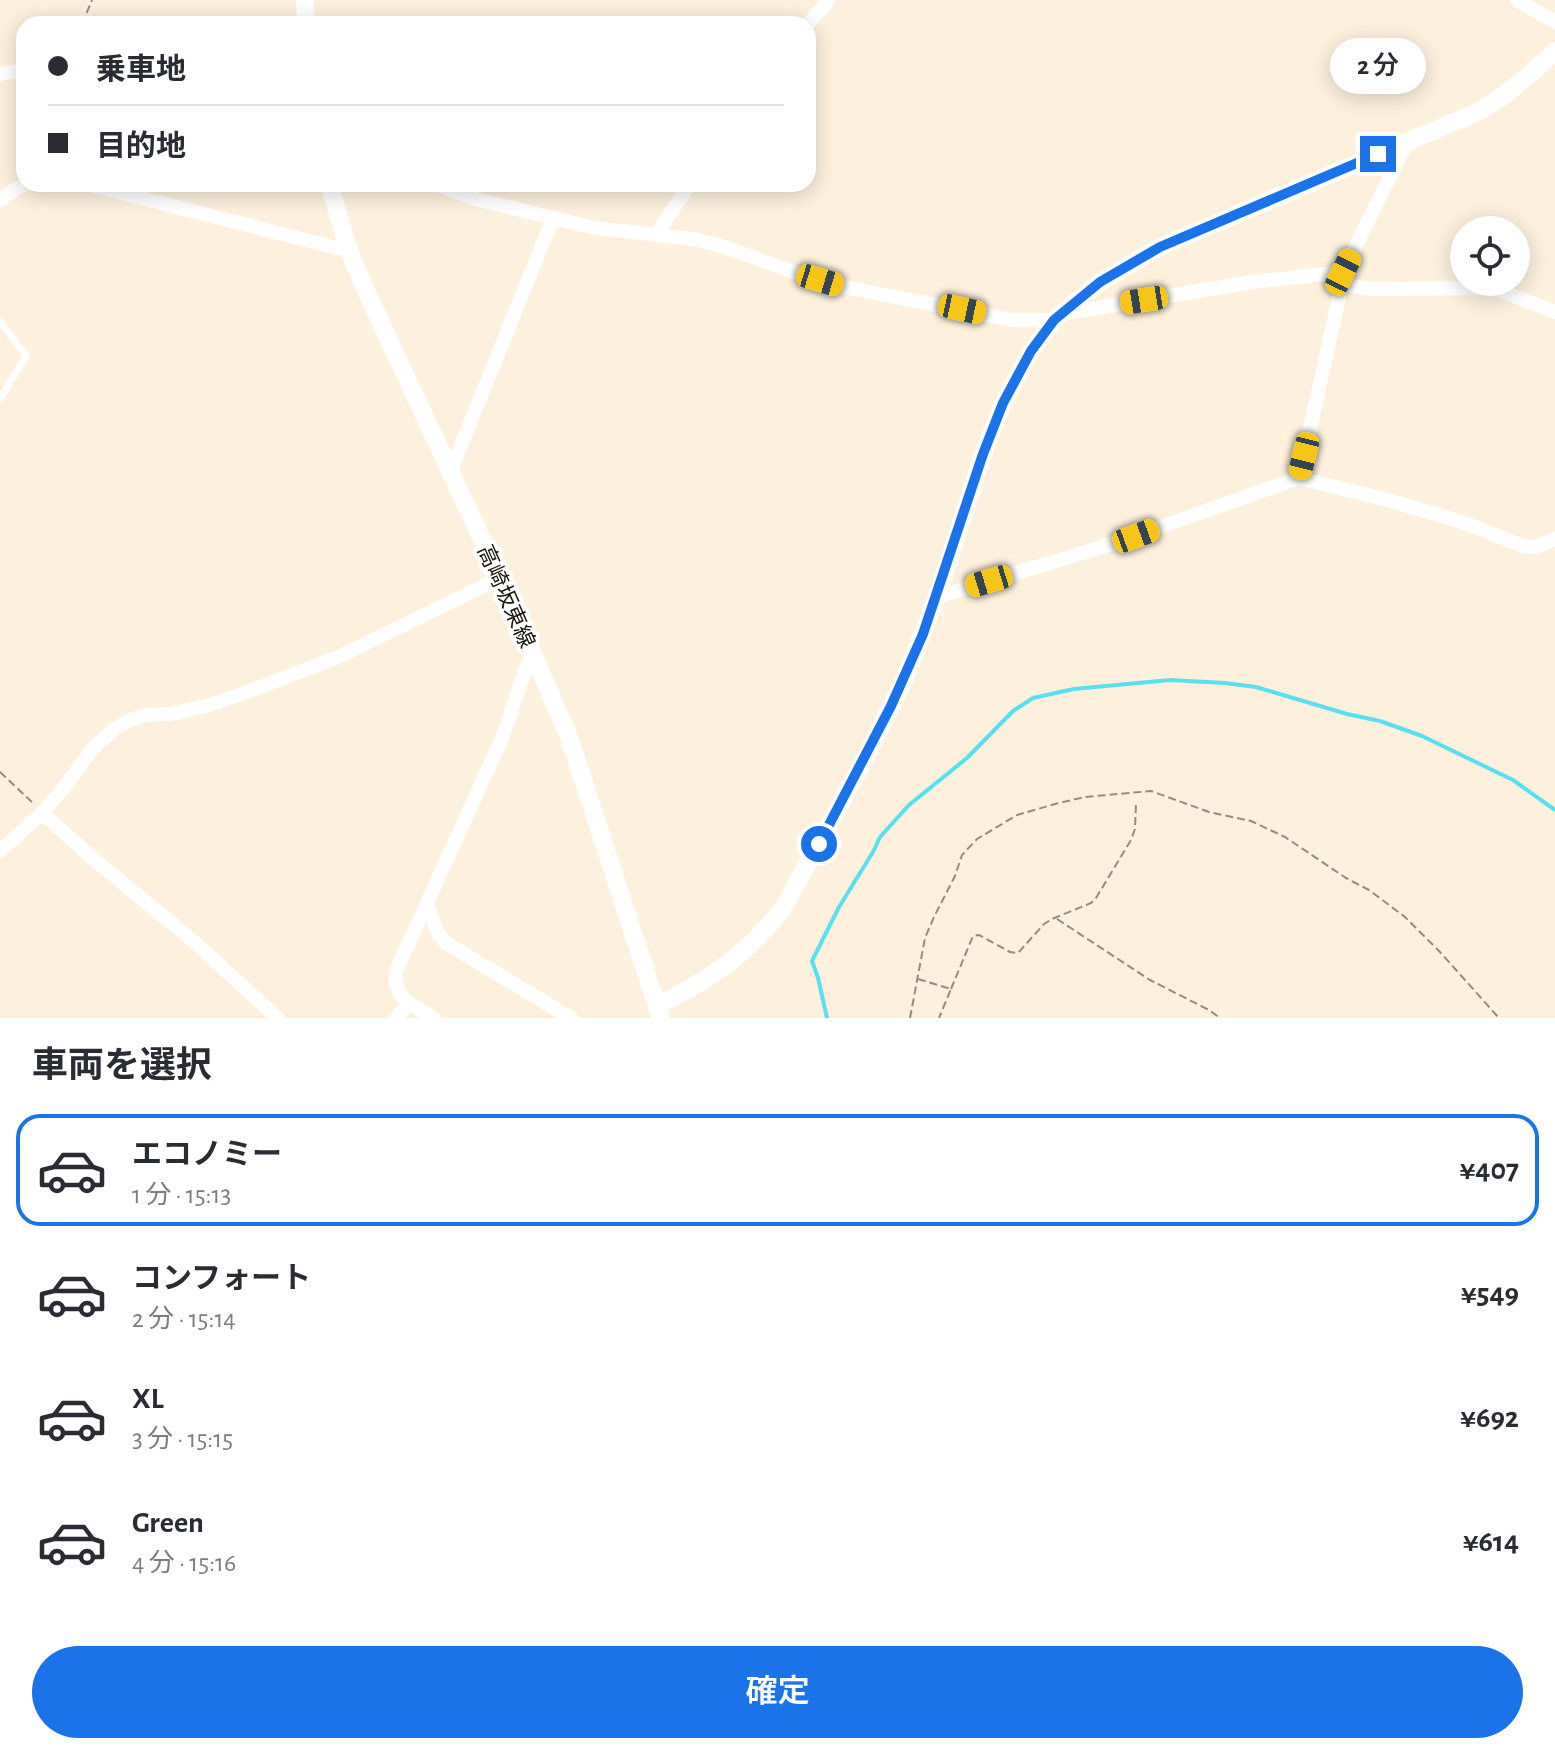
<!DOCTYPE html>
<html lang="ja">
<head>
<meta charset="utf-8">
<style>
  body { margin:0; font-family:"Alegreya Sans","Noto Sans JP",sans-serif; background:#f7f7f7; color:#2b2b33; height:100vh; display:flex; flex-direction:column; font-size:30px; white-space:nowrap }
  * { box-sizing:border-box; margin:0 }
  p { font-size:26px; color:#7c7c81 }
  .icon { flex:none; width:44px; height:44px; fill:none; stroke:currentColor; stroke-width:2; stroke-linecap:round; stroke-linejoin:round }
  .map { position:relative; height:1018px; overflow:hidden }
  .panel { display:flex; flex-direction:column; background:#fff; flex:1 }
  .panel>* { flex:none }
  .banner { position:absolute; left:16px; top:16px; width:800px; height:176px; border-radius:24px; box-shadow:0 4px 20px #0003; display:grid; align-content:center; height:176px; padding:0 32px; background:#fff }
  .fabs { position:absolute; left:1450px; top:216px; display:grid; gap:16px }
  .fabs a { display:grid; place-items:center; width:80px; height:80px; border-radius:50%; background:#fff; box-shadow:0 4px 20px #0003; font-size:40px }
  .end { position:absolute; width:36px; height:36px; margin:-18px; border:10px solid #1a73e8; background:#fff; box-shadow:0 0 0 4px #fff }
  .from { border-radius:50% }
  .bubble { position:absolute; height:56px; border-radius:28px; background:#fff; box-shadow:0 4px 20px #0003; font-size:26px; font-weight:600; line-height:56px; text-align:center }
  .car { position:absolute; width:24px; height:48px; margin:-24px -12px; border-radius:10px; box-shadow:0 0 6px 2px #0007; background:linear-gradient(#f5c518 24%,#345 0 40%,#f5c518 0 76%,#345 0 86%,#f5c518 0) }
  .banner b { display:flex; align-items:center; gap:28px; height:76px; font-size:30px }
  .banner b+b { border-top:2px solid #e1e1e2 }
  .banner i { width:20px; height:20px; background:#2b2b33 }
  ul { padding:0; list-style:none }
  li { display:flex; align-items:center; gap:24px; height:112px; margin:0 16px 12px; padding:0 16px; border:4px solid transparent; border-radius:24px }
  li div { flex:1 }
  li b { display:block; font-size:30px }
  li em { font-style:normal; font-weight:600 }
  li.on { border-color:#1a73e8 }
  li>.icon { width:72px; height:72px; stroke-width:1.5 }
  h2 { padding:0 32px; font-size:36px; line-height:96px }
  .action { display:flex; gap:16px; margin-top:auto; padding:16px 32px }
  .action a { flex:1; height:92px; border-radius:48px; background:#1a73e8; color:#fff; font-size:32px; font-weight:600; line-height:92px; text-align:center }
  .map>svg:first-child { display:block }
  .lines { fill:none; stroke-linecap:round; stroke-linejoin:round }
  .stream { stroke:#5adfef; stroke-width:4 }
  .path { stroke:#958c7e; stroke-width:2; stroke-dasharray:8 4; stroke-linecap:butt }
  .lane { stroke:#fff; stroke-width:7 }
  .street { stroke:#fff; stroke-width:14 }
  .secondary { stroke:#fff; stroke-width:18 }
  .route { stroke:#1a73e8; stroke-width:10 }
  .labels { text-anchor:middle; stroke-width:8; stroke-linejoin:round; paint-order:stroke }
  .street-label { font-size:22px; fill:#19140b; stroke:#fff }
</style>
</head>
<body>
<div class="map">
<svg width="1555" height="1018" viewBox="0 0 1555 1018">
  <rect width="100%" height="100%" fill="#fdf0dd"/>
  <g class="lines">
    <path class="stream" d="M 827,1018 L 818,978 L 812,961 L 839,907 L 873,852 L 880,837 L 909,805 L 967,758 L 1013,711 L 1033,698 L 1074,689 L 1170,680 L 1225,683 L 1256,687 L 1347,714 L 1380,721 L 1422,736 L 1513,780 L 1555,810"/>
    <g class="path">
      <path d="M 82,24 L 92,0"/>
      <path d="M 0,772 L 33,803"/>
      <path d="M 1057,919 L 1150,980 L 1209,1010 L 1220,1018"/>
      <path d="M 918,979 L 951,989 L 939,1018"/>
      <path d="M 951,989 L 973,936 L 979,935 L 1010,952 L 1018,953 L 1044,924 L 1052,919 L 1091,903 L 1096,898 L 1131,840 L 1135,829 L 1136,803"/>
      <path d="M 910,1018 L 925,938 L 934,917 L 955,876 L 962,855 L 977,839 L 1017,815 L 1055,804 L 1085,797 L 1151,791 L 1209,812 L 1251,821 L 1285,837 L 1346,878 L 1369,890 L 1405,917 L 1440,952 L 1499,1018"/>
    </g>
    <path class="lane" d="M 0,321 L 26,356 L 0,399"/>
    <g class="street">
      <path d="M 1517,0 L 1555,22"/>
      <path d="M 808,24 L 829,0"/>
      <path d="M 0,74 L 24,70"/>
      <path d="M 86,184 L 337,248 L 348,247"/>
      <path d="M 435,184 L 475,199 L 595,228 L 694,239 L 722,246 L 796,273 L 844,287 L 1013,320 L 1054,320"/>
      <path d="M 0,200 L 17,188 L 27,184"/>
      <path d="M 656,235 L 690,184"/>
      <path d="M 1342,284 L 1370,289 L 1493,288 L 1555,312"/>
      <path d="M 1062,314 L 1252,282 L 1343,272"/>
      <path d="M 450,473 L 553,218"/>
      <path d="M 1299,478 L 1342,284 L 1343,272 L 1407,142"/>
      <path d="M 937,597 L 1109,545 L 1299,478 L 1388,500 L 1468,524 L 1525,547 L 1536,547 L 1555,539"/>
      <path d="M 42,813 L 97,862 L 185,934 L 278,1018"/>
      <path d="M 0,851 L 42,813 L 63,789 L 94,747 L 116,728 L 130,720 L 146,715 L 171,714 L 213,704 L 247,692 L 336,658 L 500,578"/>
      <path d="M 427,905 L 439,935 L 446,943 L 571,1018"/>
      <path d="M 397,1018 L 408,1003"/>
      <path d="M 434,1018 C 414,1006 392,998 396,971 L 503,736 L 525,670 L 534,655"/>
    </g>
    <g class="secondary">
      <path d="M 305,0 L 306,24"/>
      <path d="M 329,184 L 348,247 L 361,280 L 500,578 L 569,737 L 661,1018"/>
      <path d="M 657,1005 C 708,982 754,950 786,903 L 865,759 L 904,680 L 937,597 L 983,454 L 1003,403 L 1031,351 L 1054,320 L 1100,282 L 1160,247 L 1480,111 C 1508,94 1532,74 1555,51"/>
    </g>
  </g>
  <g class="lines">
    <path class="route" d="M 819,844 L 891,706 L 923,634 L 983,454 L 1003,403 L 1031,351 L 1054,320 L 1100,282 L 1160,247 L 1378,154"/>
  </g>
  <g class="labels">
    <g class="street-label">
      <text transform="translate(507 596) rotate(66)" y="8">高崎坂東線</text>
    </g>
  </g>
</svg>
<div class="fabs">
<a><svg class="icon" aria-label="locate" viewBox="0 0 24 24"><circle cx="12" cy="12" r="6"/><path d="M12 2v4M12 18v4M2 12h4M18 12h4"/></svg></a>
</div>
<i class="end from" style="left:819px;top:844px"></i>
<i class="end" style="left:1378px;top:154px"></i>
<div class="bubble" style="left:1330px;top:38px;width:96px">2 分</div>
<i class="car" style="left:1343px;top:272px;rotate:26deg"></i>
<i class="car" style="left:820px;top:280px;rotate:107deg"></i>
<i class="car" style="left:1144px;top:300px;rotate:261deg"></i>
<i class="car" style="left:962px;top:309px;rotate:102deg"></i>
<i class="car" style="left:1304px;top:456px;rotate:194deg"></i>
<i class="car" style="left:1136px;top:536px;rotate:70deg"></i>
<i class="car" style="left:989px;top:581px;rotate:253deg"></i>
<div class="banner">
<b><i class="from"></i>乗車地</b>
<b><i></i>目的地</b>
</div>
</div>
<section class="panel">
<h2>車両を選択</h2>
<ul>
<li class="on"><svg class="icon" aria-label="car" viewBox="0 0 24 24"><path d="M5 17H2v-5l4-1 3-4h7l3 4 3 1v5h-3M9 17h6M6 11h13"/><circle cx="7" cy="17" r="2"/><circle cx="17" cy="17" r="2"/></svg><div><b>エコノミー</b><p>1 分 · 15:13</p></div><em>¥407</em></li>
<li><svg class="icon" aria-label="car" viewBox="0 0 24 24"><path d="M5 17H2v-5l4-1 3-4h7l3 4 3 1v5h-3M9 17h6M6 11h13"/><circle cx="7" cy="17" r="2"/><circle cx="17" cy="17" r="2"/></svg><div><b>コンフォート</b><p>2 分 · 15:14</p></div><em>¥549</em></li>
<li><svg class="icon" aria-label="car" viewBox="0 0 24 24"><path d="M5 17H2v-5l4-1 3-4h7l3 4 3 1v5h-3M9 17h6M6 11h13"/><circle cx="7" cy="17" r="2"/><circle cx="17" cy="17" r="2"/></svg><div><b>XL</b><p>3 分 · 15:15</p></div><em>¥692</em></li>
<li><svg class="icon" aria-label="car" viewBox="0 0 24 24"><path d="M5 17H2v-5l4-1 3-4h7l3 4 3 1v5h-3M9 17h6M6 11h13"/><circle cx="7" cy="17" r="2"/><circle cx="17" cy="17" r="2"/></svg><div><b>Green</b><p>4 分 · 15:16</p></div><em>¥614</em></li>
</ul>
<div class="action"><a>確定</a></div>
</section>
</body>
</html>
